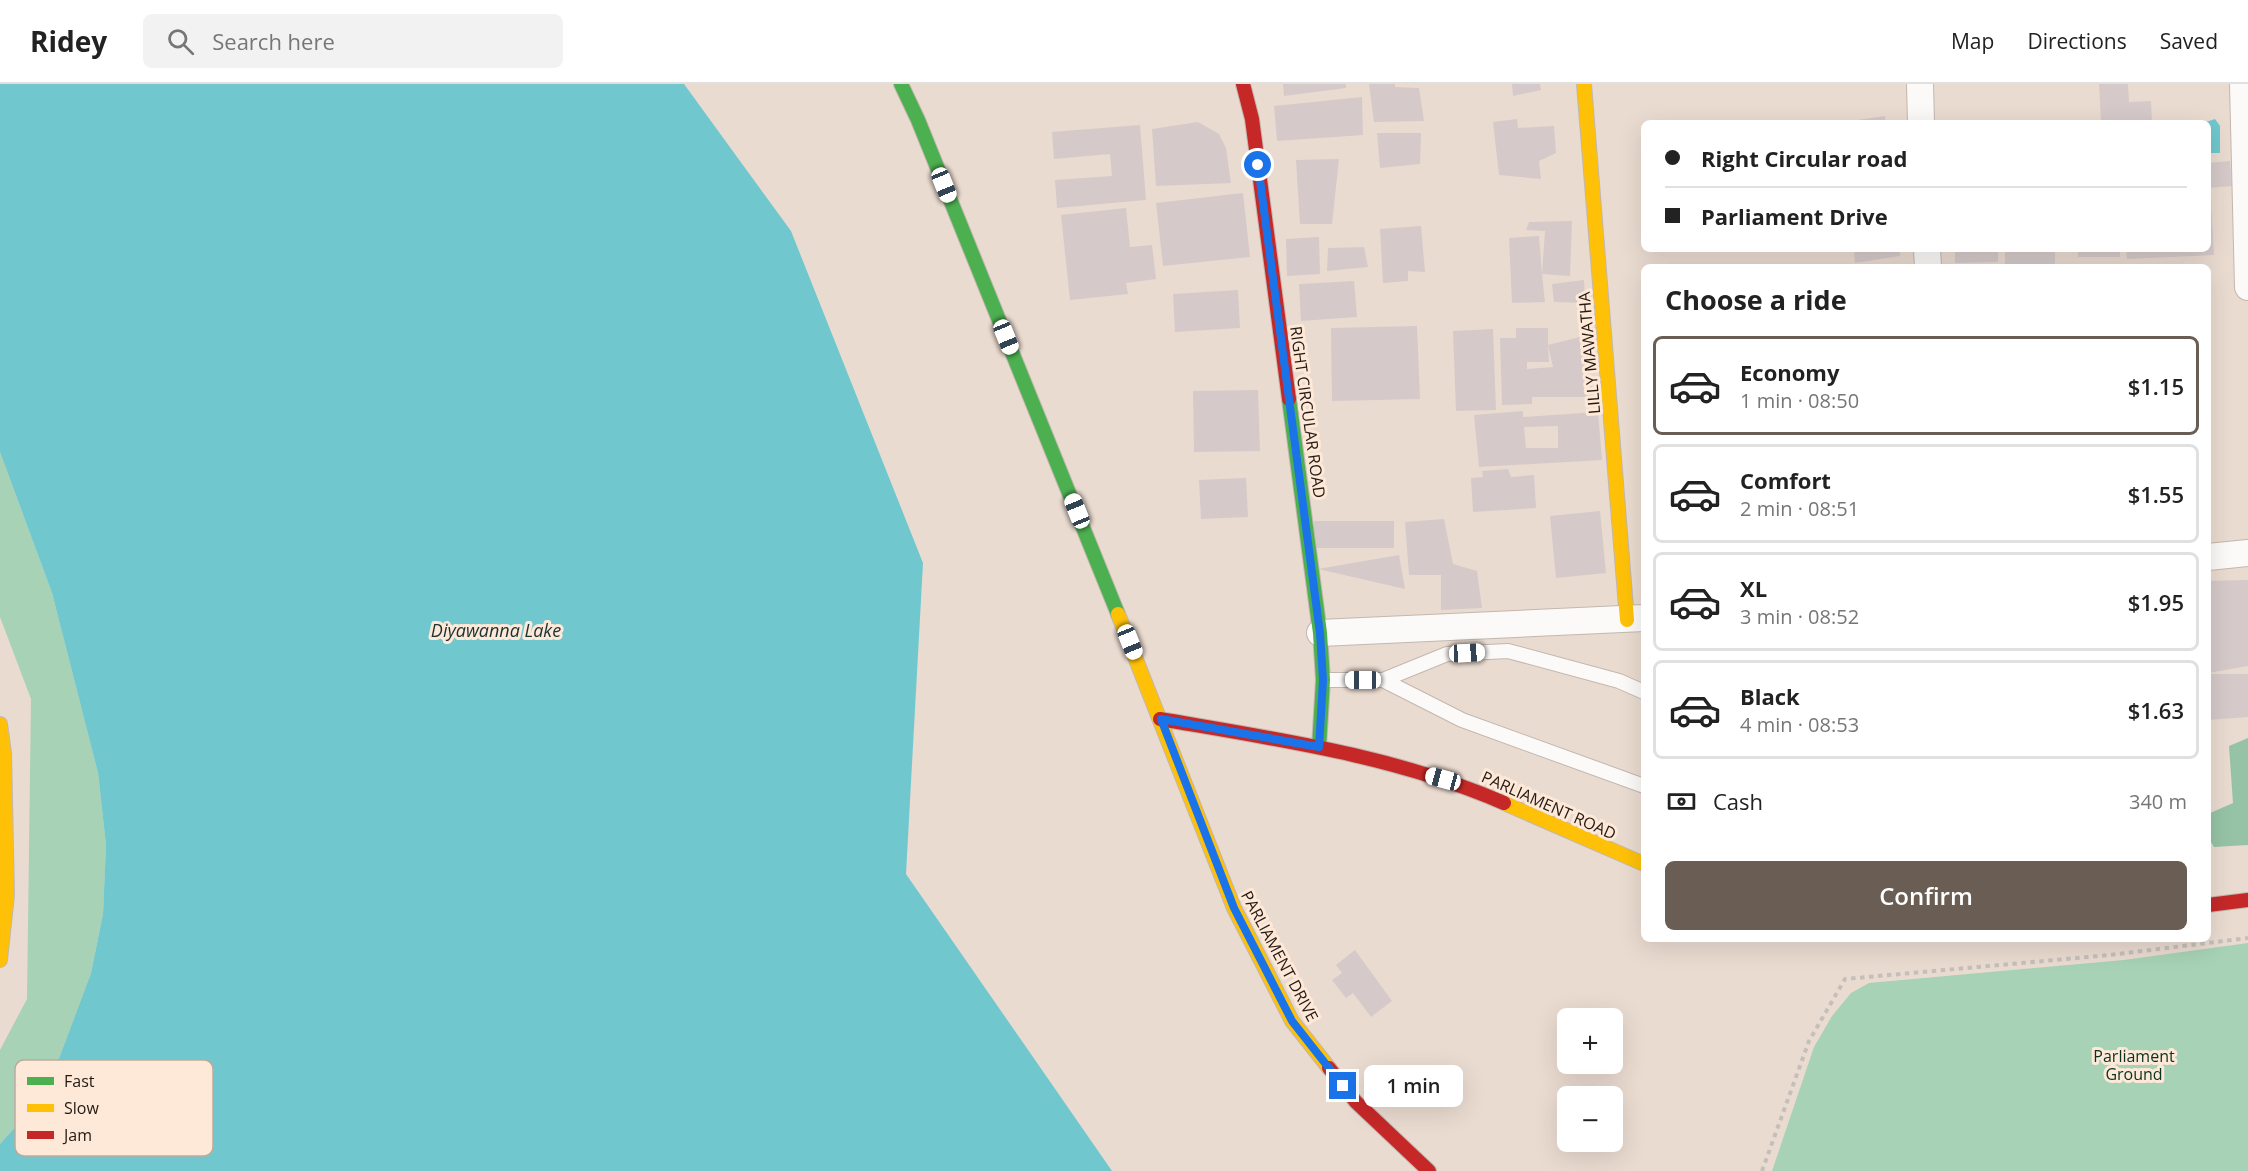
<!DOCTYPE html>
<html lang="en">
<head>
<meta charset="utf-8">
<style>
  body { margin:0; font-family:"Open Sans",sans-serif; background:#f2f2f2; color:#222; height:100vh; display:flex; flex-direction:column; font-size:22px; white-space:nowrap }
  * { box-sizing:border-box; margin:0 }
  p { font-size:20px; color:#767676 }
  .icon { flex:none; width:33px; height:33px; fill:none; stroke:currentColor; stroke-width:2; stroke-linecap:round; stroke-linejoin:round }
  .map { position:relative; flex:1; overflow:hidden }
  .drawer { position:absolute; left:1641px; top:180px; width:570px; height:678px; display:flex; flex-direction:column; background:#fff; border-radius:9px; box-shadow:0 6px 24px #0002 }
  .drawer>* { flex:none }
  .guide { position:absolute; left:1641px; top:36px; width:570px; height:132px; border-radius:9px; box-shadow:0 6px 24px #0002; display:grid; align-content:center; height:132px; padding:0 24px; background:#fff }
  .fabs { position:absolute; left:1557px; top:924px; display:grid; gap:12px }
  .fabs a { display:grid; place-items:center; width:66px; height:66px; border-radius:9px; background:#fff; box-shadow:0 6px 24px #0002; font-size:30px }
  .end { position:absolute; width:27px; height:27px; margin:-14px; border:8px solid #1a73e8; background:#fff; box-shadow:0 0 0 3px #fff }
  .from { border-radius:50% }
  .bubble { position:absolute; height:42px; border-radius:9px; background:#fff; box-shadow:0 6px 24px #0002; font-size:20px; font-weight:600; line-height:42px; text-align:center }
  .car { position:absolute; width:18px; height:36px; margin:-18px -9px; border-radius:8px; box-shadow:0 0 4px 2px #0007; background:linear-gradient(#fff 24%,#345 0 40%,#fff 0 76%,#345 0 86%,#fff 0) }
  .guide b { display:flex; align-items:center; gap:21px; height:57px; font-size:22px }
  .guide b+b { border-top:2px solid #e0e0e0 }
  .guide i { width:15px; height:15px; background:#222 }
  ul { padding:0; list-style:none }
  li { display:flex; align-items:center; gap:18px; height:99px; margin:0 12px 9px; padding:0 12px; border:3px solid #e0e0e0; border-radius:9px }
  li div { flex:1 }
  li b { display:block; font-size:22px }
  li em { font-style:normal; font-weight:600 }
  li.active { border-color:#695d54 }
  li>.icon { width:54px; height:54px; stroke-width:1.5 }
  h2 { padding:0 24px; font-size:27px; line-height:72px }
  .pay { display:flex; align-items:center; gap:15px; height:66px; padding:0 24px; font-size:22px }
  .pay p { margin-inline-start:auto }
  .primary-button { display:flex; gap:12px; margin-top:auto; padding:12px 24px }
  .primary-button a { flex:1; height:69px; border-radius:9px; background:#695d54; color:#fff; font-size:24px; font-weight:600; line-height:69px; text-align:center }
  header { display:flex; align-items:center; gap:36px; box-sizing:border-box; height:84px; padding:0 30px; background:#fff; border-bottom:2px solid #e0e0e0 }
  header strong { font-size:28px }
  nav { display:flex; gap:33px; margin-inline-start:auto; font-size:21px }
  .search { width:420px; height:54px; background:#f2f2f2; display:flex; align-items:center; gap:15px; box-sizing:border-box; padding:0 21px; border-radius:9px; color:#767676; font-size:22px }
  .map>svg:first-child { display:block }
  .green { fill:#a7d2b5 }
  .forest { fill:#96c3a6 }
  .water { fill:#70c8ce }
  .building { fill:#d5cac9; fill-rule:evenodd }
  .lines { fill:none; stroke-linecap:round; stroke-linejoin:round }
  .lane-casing { stroke:#c3b7af; stroke-width:16 }
  .street-casing { stroke:#c3b7af; stroke-width:28 }
  .fast-casing { stroke:#c3b7af; stroke-width:16 }
  .slow-casing { stroke:#c3b7af; stroke-width:16 }
  .jam-casing { stroke:#c3b7af; stroke-width:16 }
  .path { stroke:#c5bfbb; stroke-width:4; stroke-dasharray:4.5 4.5; stroke-linecap:butt }
  .lane { stroke:#fcfaf8; stroke-width:14 }
  .street { stroke:#fcfaf8; stroke-width:26 }
  .fast { stroke:#4caf50; stroke-width:14 }
  .slow { stroke:#ffc107; stroke-width:14 }
  .jam { stroke:#c62828; stroke-width:14 }
  .route { stroke:#1a73e8; stroke-width:8 }
  .labels { text-anchor:middle; stroke-width:6; stroke-linejoin:round; paint-order:stroke }
  .street-label { font-size:16px; fill:#231912; stroke:#fee8d7 }
  .park-label { font-size:16px; fill:#083322; stroke:#fee8d7 }
  .water-label { font-size:18px; font-style:italic; fill:#1b3234; stroke:#fee8d7 }
  .key { fill:#fee8d7; stroke:#bcaa9c; stroke-width:1.5 }
  .key-label { font-size:16px; fill:#231912 }
</style>
</head>
<body>
<header>
<strong>Ridey</strong>
<div class="search"><svg class="icon" aria-label="search" viewBox="0 0 24 24"><circle cx="10" cy="10" r="6"/><path d="M15 15l6 6"/></svg>Search here</div>
<nav><a>Map</a><a>Directions</a><a>Saved</a></nav>
</header>
<div class="map">
<svg width="2248" height="1087" viewBox="0 0 2248 1087">
  <rect width="100%" height="100%" fill="#eadbd0"/>
  <g class="green">
    <path d="M 0,368 L 52,509 L 98,689 L 106,761 L 103,830 L 91,889 L 46,1009 L 0,1060 L 0,966 L 27,915 L 31,615 L 0,533 Z"/>
    <path d="M 2248,859 L 2248,1087 L 1772,1087 L 1814,963 L 1832,932 L 1851,909 L 1869,899 L 2124,876 Z"/>
  </g>
  <path class="forest" d="M 2248,654 L 2248,761 L 2214,763 L 2208,753 L 2208,730 L 2233,719 L 2229,662 Z"/>
  <g class="water">
    <path d="M 0,0 L 684,0 L 791,147 L 923,479 L 906,790 L 1112,1087 L 0,1087 L 0,1060 L 46,1009 L 91,889 L 103,830 L 106,761 L 98,689 L 52,509 L 0,368 Z"/>
    <path d="M 2215,35 L 2220,42 L 2220,69 L 2208,69 L 2208,39 L 2206,38 Z"/>
  </g>
  <g class="building">
    <path d="M 1283,0 L 1346,0 L 1346,4 L 1284,12 Z"/>
    <path d="M 1369,0 L 1395,0 L 1395,3 L 1419,4 L 1424,37 L 1374,38 Z"/>
    <path d="M 1512,0 L 1540,0 L 1541,6 L 1513,12 Z"/>
    <path d="M 2099,0 L 2128,0 L 2129,18 L 2151,17 L 2152,39 L 2096,39 L 2096,37 L 2101,37 Z"/>
    <path d="M 1362,13 L 1363,51 L 1277,57 L 1274,22 Z"/>
    <path d="M 1885,32 L 1886,39 L 1844,39 L 1844,38 Z"/>
    <path d="M 1517,35 L 1518,44 L 1554,42 L 1556,69 L 1539,77 L 1541,95 L 1499,91 L 1493,38 Z"/>
    <path d="M 1198,38 L 1219,50 L 1226,64 L 1231,99 L 1156,102 L 1152,45 Z"/>
    <path d="M 1140,41 L 1146,116 L 1057,124 L 1055,96 L 1112,92 L 1110,70 L 1054,75 L 1052,48 Z"/>
    <path d="M 1377,49 L 1421,49 L 1420,80 L 1380,84 Z"/>
    <path d="M 1339,75 L 1332,140 L 1300,140 L 1296,76 Z"/>
    <path d="M 2230,77 L 2232,102 L 2208,104 L 2208,79 Z"/>
    <path d="M 1243,109 L 1250,173 L 1163,182 L 1156,119 Z"/>
    <path d="M 2211,114 L 2214,171 L 2127,175 L 2126,165 L 2208,165 L 2208,115 Z"/>
    <path d="M 1126,124 L 1130,163 L 1152,161 L 1156,195 L 1126,199 L 1128,210 L 1070,216 L 1061,131 Z"/>
    <path d="M 1572,137 L 1570,192 L 1542,190 L 1545,218 L 1512,219 L 1509,154 L 1539,152 L 1542,190 L 1545,147 L 1526,146 L 1529,138 Z"/>
    <path d="M 1421,142 L 1425,188 L 1408,187 L 1408,197 L 1383,199 L 1380,145 Z"/>
    <path d="M 1319,153 L 1320,190 L 1287,192 L 1286,155 Z"/>
    <path d="M 1364,163 L 1368,183 L 1327,187 L 1328,164 Z"/>
    <path d="M 1854,165 L 1900,165 L 1900,172 L 1855,179 Z"/>
    <path d="M 1955,165 L 1998,165 L 1998,178 L 1955,179 Z"/>
    <path d="M 2005,165 L 2055,165 L 2055,180 L 2005,182 Z"/>
    <rect x="2078" y="165" width="42" height="8"/>
    <path d="M 1584,196 L 1585,219 L 1554,218 L 1552,200 Z"/>
    <path d="M 1354,197 L 1357,233 L 1301,237 L 1299,200 Z"/>
    <path d="M 1238,206 L 1240,244 L 1175,248 L 1173,210 Z"/>
    <path d="M 1417,242 L 1420,315 L 1332,317 L 1331,244 Z"/>
    <path d="M 1516,244 L 1548,244 L 1548,259 L 1549,278 L 1527,278 L 1527,285 L 1553,283 L 1548,261 L 1580,253 L 1594,313 L 1532,313 L 1532,320 L 1502,321 L 1500,254 L 1516,254 Z"/>
    <path d="M 1493,245 L 1496,326 L 1456,327 L 1453,247 Z"/>
    <path d="M 1258,306 L 1260,367 L 1194,368 L 1193,307 Z"/>
    <path d="M 1523,327 L 1523,333 L 1598,328 L 1602,376 L 1479,383 L 1474,331 ZM 1558,342 L 1558,364 L 1526,364 L 1524,343 Z"/>
    <path d="M 1508,385 L 1511,393 L 1534,391 L 1536,424 L 1473,428 L 1471,394 L 1483,393 L 1482,387 Z"/>
    <path d="M 1246,394 L 1248,433 L 1201,435 L 1199,396 Z"/>
    <path d="M 1600,427 L 1606,489 L 1556,494 L 1550,432 Z"/>
    <path d="M 1444,435 L 1453,480 L 1477,487 L 1482,524 L 1441,526 L 1441,491 L 1409,491 L 1405,438 Z"/>
    <rect x="1314" y="437" width="80" height="27"/>
    <path d="M 1399,471 L 1405,505 L 1318,485 Z"/>
    <path d="M 2248,496 L 2248,582 L 2208,589 L 2208,497 Z"/>
    <path d="M 2208,590 L 2248,590 L 2248,633 L 2208,636 Z"/>
    <path d="M 1355,866 L 1392,917 L 1371,933 L 1353,909 L 1346,914 L 1332,896 L 1342,889 L 1336,881 Z"/>
  </g>
  <g class="lines">
    <g class="lane-casing">
      <g id="lane">
        <path d="M 1323,596 L 1383,596 L 1462,636 L 1644,702"/>
        <path d="M 1383,596 L 1447,570 L 1508,567 L 1619,597 L 1644,608"/>
      </g>
    </g>
    <g class="street-casing">
      <g id="street">
        <path d="M 1920,0 L 1921,39"/>
        <path d="M 2243,0 L 2248,203"/>
        <path d="M 1927,165 L 1928,183"/>
        <path d="M 2208,473 L 2248,469"/>
        <path d="M 1320,549 L 1644,534"/>
      </g>
    </g>
    <g class="fast-casing">
      <g id="fast">
        <path d="M 901,0 L 918,36 L 1118,530"/>
        <path d="M 1289,315 L 1320,549 L 1323,596 L 1319,663"/>
      </g>
    </g>
    <g class="slow-casing">
      <g id="slow">
        <path d="M 1584,0 L 1627,536"/>
        <path d="M 1118,530 L 1234,824 L 1292,937 L 1329,984"/>
        <path d="M 0,640 L 4,669 L 7,811 L 0,876"/>
        <path d="M 1504,719 L 1644,780"/>
      </g>
    </g>
    <g class="jam-casing">
      <g id="jam">
        <path d="M 1243,0 L 1252,35 L 1289,315"/>
        <path d="M 1160,635 C 1276,655 1396,672 1504,719"/>
        <path d="M 2208,821 L 2248,816"/>
        <path d="M 1329,984 L 1356,1018 L 1429,1087"/>
      </g>
    </g>
    <path class="path" d="M 1762,1087 L 1809,957 L 1845,895 L 2110,871 L 2248,854"/>
    <use href="#lane" class="lane"/>
    <use href="#street" class="street"/>
    <use href="#fast" class="fast"/>
    <use href="#slow" class="slow"/>
    <use href="#jam" class="jam"/>
  </g>
  <g class="lines">
    <path class="route" d="M 1258,81 L 1320,549 L 1323,596 L 1319,663 L 1161,635 L 1234,824 L 1292,937 L 1343,1002"/>
  </g>
  <g class="labels">
    <g class="street-label">
      <text transform="translate(1589 269) rotate(-95)" y="6">LILLY MAWATHA</text>
      <text transform="translate(1308 328) rotate(82)" y="6">RIGHT CIRCULAR ROAD</text>
      <text transform="translate(1549 721) rotate(24)" y="6">PARLIAMENT ROAD</text>
      <text transform="translate(1280 872) rotate(62)" y="6">PARLIAMENT DRIVE</text>
    </g>
    <g class="park-label">
      <text x="2134" y="978">Parliament<tspan x="2134" dy="18">Ground</tspan></text>
    </g>
    <g class="water-label">
      <text x="496" y="553">Diyawanna Lake</text>
    </g>
  </g>
  <rect x="15" y="976" width="198" height="96" rx="9" class="key"/>
  <rect x="27" y="993" width="27" height="8" fill="#4caf50"/>
  <rect x="27" y="1020" width="27" height="8" fill="#ffc107"/>
  <rect x="27" y="1047" width="27" height="8" fill="#c62828"/>
  <g class="key-label">
    <text x="64" y="1003">Fast</text>
    <text x="64" y="1030">Slow</text>
    <text x="64" y="1057">Jam</text>
  </g>
</svg>
<div class="fabs">
<a>+</a>
<a>−</a>
</div>
<i class="end from" style="left:1258px;top:81px"></i>
<i class="end" style="left:1343px;top:1002px"></i>
<div class="bubble" style="left:1364px;top:981px;width:99px">1 min</div>
<i class="car" style="left:944px;top:101px;rotate:158deg"></i>
<i class="car" style="left:1006px;top:253px;rotate:158deg"></i>
<i class="car" style="left:1077px;top:427px;rotate:338deg"></i>
<i class="car" style="left:1130px;top:558px;rotate:158deg"></i>
<i class="car" style="left:1467px;top:569px;rotate:87deg"></i>
<i class="car" style="left:1363px;top:596px;rotate:270deg"></i>
<i class="car" style="left:1443px;top:695px;rotate:285deg"></i>
<div class="guide">
<b><i class="from"></i>Right Circular road</b>
<b><i></i>Parliament Drive</b>
</div>
<section class="drawer">
<h2>Choose a ride</h2>
<ul>
<li class="active"><svg class="icon" aria-label="car" viewBox="0 0 24 24"><path d="M5 17H2v-5l4-1 3-4h7l3 4 3 1v5h-3M9 17h6M6 11h13"/><circle cx="7" cy="17" r="2"/><circle cx="17" cy="17" r="2"/></svg><div><b>Economy</b><p>1 min · 08:50</p></div><em>$1.15</em></li>
<li><svg class="icon" aria-label="car" viewBox="0 0 24 24"><path d="M5 17H2v-5l4-1 3-4h7l3 4 3 1v5h-3M9 17h6M6 11h13"/><circle cx="7" cy="17" r="2"/><circle cx="17" cy="17" r="2"/></svg><div><b>Comfort</b><p>2 min · 08:51</p></div><em>$1.55</em></li>
<li><svg class="icon" aria-label="car" viewBox="0 0 24 24"><path d="M5 17H2v-5l4-1 3-4h7l3 4 3 1v5h-3M9 17h6M6 11h13"/><circle cx="7" cy="17" r="2"/><circle cx="17" cy="17" r="2"/></svg><div><b>XL</b><p>3 min · 08:52</p></div><em>$1.95</em></li>
<li><svg class="icon" aria-label="car" viewBox="0 0 24 24"><path d="M5 17H2v-5l4-1 3-4h7l3 4 3 1v5h-3M9 17h6M6 11h13"/><circle cx="7" cy="17" r="2"/><circle cx="17" cy="17" r="2"/></svg><div><b>Black</b><p>4 min · 08:53</p></div><em>$1.63</em></li>
</ul>
<div class="pay"><svg class="icon" aria-label="cash" viewBox="0 0 24 24"><path d="M3 7h18v10H3z"/><circle cx="12" cy="12" r="2"/></svg>Cash<p>340 m</p></div>
<div class="primary-button"><a>Confirm</a></div>
</section>
</div>
</body>
</html>
